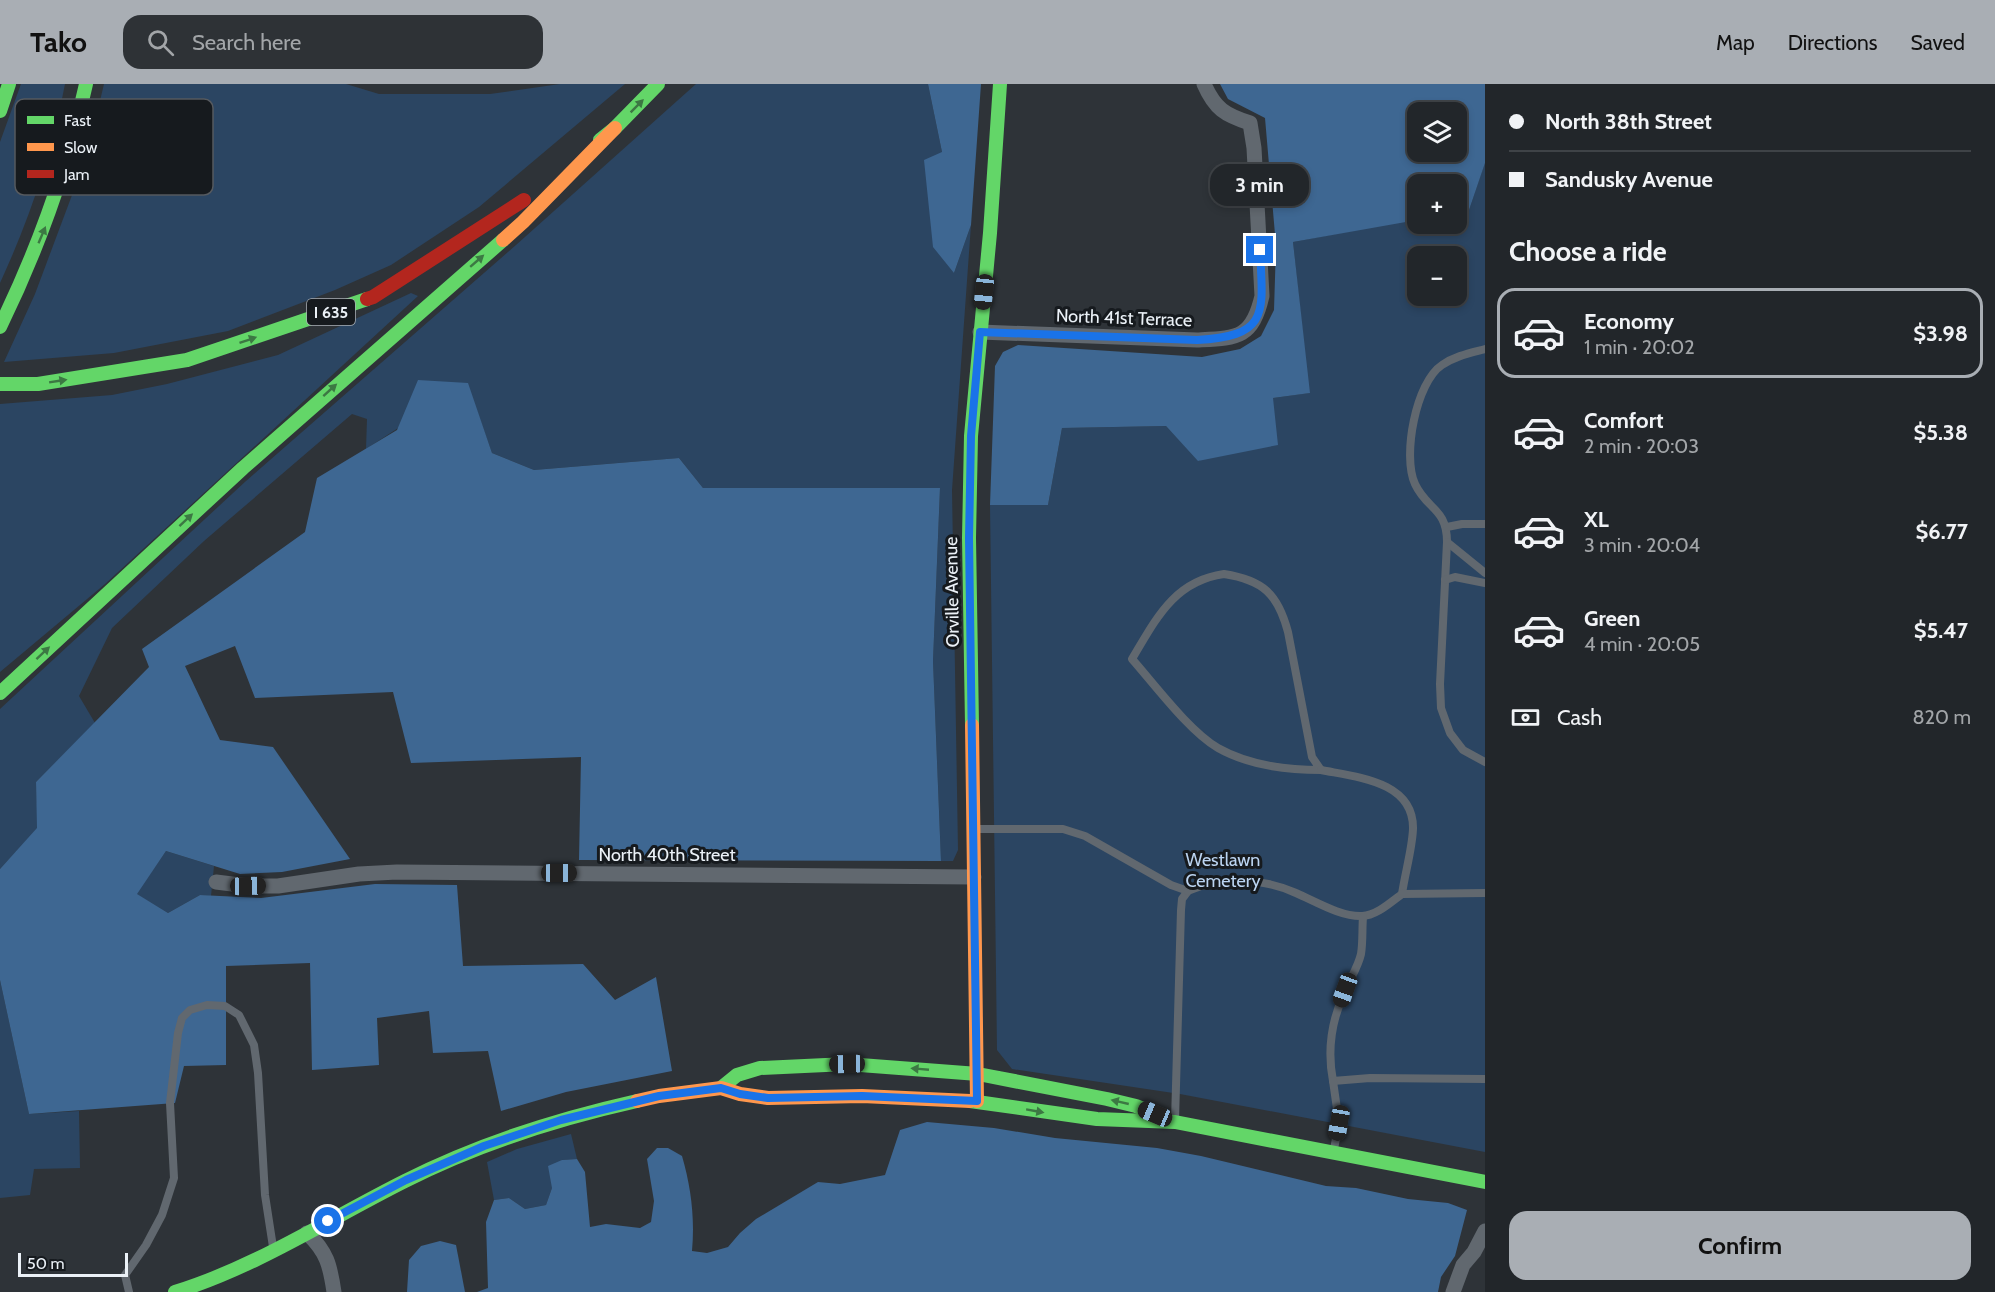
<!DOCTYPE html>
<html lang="en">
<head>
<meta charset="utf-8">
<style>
  body { margin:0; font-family:Cabin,sans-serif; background:#2e3236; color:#f1f3f6; height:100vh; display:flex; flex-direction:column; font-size:22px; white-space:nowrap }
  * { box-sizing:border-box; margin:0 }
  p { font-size:20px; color:#a2a5a8 }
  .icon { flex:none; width:33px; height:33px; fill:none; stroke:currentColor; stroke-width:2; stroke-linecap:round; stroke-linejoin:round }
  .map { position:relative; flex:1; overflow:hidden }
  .panel { display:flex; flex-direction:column; background:#22262a; width:510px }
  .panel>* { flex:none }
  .hud { display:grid; align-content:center; height:132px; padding:0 24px; background:#22262a }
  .controls { position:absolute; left:1407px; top:18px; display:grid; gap:12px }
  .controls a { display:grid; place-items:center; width:60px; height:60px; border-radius:12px; background:#22262a; box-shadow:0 3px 9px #0003,0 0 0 2px #3f4347; font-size:30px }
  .scale { position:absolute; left:18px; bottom:15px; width:110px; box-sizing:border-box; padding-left:6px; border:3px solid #ebf1f7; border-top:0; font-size:16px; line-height:21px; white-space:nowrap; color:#ebf1f7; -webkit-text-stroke:4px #161a1e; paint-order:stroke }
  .end { position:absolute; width:27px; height:27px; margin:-14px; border:8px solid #1a73e8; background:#fff; box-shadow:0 0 0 3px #fff }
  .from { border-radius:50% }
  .bubble { position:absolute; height:42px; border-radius:18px; background:#22262a; box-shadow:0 3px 9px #0003,0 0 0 2px #3f4347; font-size:20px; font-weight:700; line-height:42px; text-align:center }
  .car { position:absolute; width:18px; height:36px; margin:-18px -9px; border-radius:8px; box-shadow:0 0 4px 2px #0007; background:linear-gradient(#222 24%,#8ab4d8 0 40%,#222 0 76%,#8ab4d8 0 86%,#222 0) }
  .hud b { display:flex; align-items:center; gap:21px; height:57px; font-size:22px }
  .hud b+b { border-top:2px solid #3f4347 }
  .hud i { width:15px; height:15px; background:#f1f3f6 }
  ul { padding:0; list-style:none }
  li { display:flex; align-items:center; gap:18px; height:90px; margin:0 12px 9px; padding:0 12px; border:3px solid transparent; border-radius:18px }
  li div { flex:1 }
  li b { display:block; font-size:22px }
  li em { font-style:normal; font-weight:700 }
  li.active { border-color:#a9aeb4 }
  li>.icon { width:54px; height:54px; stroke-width:1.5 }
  h2 { padding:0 24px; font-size:27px; line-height:72px }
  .pay { display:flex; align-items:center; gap:15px; height:66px; padding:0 24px; font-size:22px }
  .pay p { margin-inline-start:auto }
  .button { display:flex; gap:12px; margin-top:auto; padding:12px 24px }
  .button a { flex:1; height:69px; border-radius:18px; background:#a9aeb4; color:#111; font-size:24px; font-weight:700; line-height:69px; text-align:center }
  header { display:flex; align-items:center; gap:36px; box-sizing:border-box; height:84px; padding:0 30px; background:#a9aeb4; color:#111 }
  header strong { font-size:28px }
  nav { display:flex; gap:33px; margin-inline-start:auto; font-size:21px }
  .search { width:420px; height:54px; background:#2e3236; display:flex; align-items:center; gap:15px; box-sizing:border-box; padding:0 21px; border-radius:18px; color:#a2a5a8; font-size:22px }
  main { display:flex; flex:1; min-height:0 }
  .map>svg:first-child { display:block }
  .green { fill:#2b4562; fill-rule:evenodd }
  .forest { fill:#3e6792; fill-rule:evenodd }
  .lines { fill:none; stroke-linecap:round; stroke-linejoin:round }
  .lane { stroke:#61686f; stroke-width:8 }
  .street { stroke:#61686f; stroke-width:15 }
  .fast { stroke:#63d668; stroke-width:14 }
  .slow { stroke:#ff974d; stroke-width:14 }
  .jam { stroke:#b3261e; stroke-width:14 }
  .oneway { fill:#3c7843 }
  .route { stroke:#1a73e8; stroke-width:8 }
  .labels { text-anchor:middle; stroke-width:6; stroke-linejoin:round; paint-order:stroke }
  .shield { fill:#161a1e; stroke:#abb0b6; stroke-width:1.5 }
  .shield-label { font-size:16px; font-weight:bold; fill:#ebf1f7 }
  .street-label { font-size:18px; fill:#ebf1f7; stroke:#161a1e }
  .park-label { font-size:18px; fill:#bbd4f1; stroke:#161a1e }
  .key { fill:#161a1e; stroke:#565a5f; stroke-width:1.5 }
  .key-label { font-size:16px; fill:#ebf1f7 }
</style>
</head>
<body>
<header>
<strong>Tako</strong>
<div class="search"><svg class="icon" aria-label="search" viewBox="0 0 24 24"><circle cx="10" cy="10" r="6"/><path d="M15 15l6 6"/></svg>Search here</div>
<nav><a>Map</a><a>Directions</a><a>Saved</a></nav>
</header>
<main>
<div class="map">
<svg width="1485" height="1208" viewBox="0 0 1485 1208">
  <rect width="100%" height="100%" fill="#2e3338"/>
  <g class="green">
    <path d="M 21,0 L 65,0 C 52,69 29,136 0,199 L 0,58 Z"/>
    <path d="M 104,0 L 346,0 L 379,10 L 490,10 L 560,0 L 625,0 L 479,123 L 391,181 L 335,206 L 228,247 L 114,269 L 4,278 L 35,210 L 87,71 Z"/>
    <path d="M 696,0 L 928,0 L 942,68 L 954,189 L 971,141 L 952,406 L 958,766 L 953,777 L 941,777 L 933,577 L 940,404 L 703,404 L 679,374 L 534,386 L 492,369 L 467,299 L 366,365 L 367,335 L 352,330 L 204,457 L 112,544 L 79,612 L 95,639 L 36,698 L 38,744 L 0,785 L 0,625 L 246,397 L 516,161 Z"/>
    <path d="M 1485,78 L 1485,1068 L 1180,1010 L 1012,985 L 997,966 L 990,421 L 1048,421 L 1062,344 L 1166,342 L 1199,377 L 1273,314 L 1309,309 L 1293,158 L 1409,136 L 1417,136 L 1418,140 L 1456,140 L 1457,133 L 1467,132 ZM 1418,172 L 1456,172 L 1456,212 L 1418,212 Z"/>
    <path d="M 411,209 L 418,212 L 105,500 L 0,588 L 0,320 L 112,311 L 167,300 L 278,271 Z"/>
    <path d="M 166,767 L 214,782 L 211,812 L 200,811 L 168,829 L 136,810 Z"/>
    <path d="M 0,896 L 29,1030 L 79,1027 L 80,1084 L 34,1085 L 30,1111 L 0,1114 Z"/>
    <path d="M 571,1050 L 577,1075 L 562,1076 L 546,1121 L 525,1125 L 509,1114 L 494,1116 L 487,1078 L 517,1065 Z"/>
  </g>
  <g class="forest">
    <path d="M 928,0 L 981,0 L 971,141 L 954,189 L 933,163 L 924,76 L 942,68 Z"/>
    <path d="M 1220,0 L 1485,0 L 1485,79 L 1467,132 L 1457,133 L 1456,100 L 1418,100 L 1417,136 L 1293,158 L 1310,309 L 1273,314 L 1278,361 L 1198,377 L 1166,342 L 1062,344 L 1048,421 L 990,421 L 995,282 L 1003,268 L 1018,261 L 1202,273 L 1240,265 L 1261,252 L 1274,226 L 1276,162 L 1265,34 L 1228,15 ZM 1456,28 L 1456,68 L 1418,68 L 1418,28 Z"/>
    <path d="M 418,296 L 468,299 L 492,369 L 534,386 L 679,374 L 703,404 L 940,404 L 933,577 L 941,777 L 579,776 L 581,673 L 411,679 L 393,608 L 255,614 L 235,562 L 185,582 L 220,656 L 273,663 L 350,775 L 282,788 L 240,790 L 166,767 L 137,810 L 168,829 L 200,811 L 261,814 L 375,800 L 457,801 L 463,882 L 583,880 L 615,916 L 656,893 L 672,987 L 566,1008 L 501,1027 L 488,967 L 433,969 L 429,927 L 377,934 L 379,981 L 312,986 L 310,879 L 226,882 L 226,981 L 184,982 L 175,1019 L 29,1030 L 0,896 L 0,785 L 37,744 L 36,698 L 149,583 L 142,565 L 305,448 L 317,394 L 397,346 Z"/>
    <path d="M 927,1038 L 994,1044 L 1055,1054 L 1157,1064 L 1201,1072 L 1326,1102 L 1356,1104 L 1408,1115 L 1448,1119 L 1467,1126 L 1455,1172 L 1441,1193 L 1438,1208 L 477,1208 L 488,1204 L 486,1138 L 494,1116 L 509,1114 L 525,1125 L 546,1121 L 552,1104 L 548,1082 L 562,1076 L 577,1075 L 585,1088 L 590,1143 L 606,1140 L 640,1144 L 651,1138 L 654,1117 L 647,1075 L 657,1064 L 668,1064 L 682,1072 C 691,1103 695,1134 692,1167 L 707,1169 L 728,1163 L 740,1149 L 756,1135 L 818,1098 L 840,1100 L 885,1091 L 900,1046 Z"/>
    <path d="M 440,1157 L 456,1161 L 465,1208 L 407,1208 L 409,1176 L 421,1162 Z"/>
  </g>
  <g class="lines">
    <g class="lane">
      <path d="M 1485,265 C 1470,269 1455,272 1442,281 C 1416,298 1402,372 1415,400 C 1427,426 1447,424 1447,458 L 1485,489"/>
      <path d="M 1447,443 L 1462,440 L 1485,440"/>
      <path d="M 1447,458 L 1440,600 L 1441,624 L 1450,649 L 1463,666 L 1485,678"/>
      <path d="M 1224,490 C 1263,496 1278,510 1288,548 L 1312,673 L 1321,686 C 1286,686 1248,681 1218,664 C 1189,647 1155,601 1132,575 C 1156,535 1174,497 1224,490 Z"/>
      <path d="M 1445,496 L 1455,493 L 1485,499"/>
      <path d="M 976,745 L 1063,745 L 1085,752 L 1171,801 L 1188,807 L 1182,815 L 1181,826 L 1175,1037"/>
      <path d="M 1188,807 C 1220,792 1263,794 1296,809 C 1315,817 1341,833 1362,832 C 1376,832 1391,818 1402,810 C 1405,789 1412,766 1413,745 C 1414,697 1356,693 1321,686"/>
      <path d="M 1402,810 L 1485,809"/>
      <path d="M 1363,833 C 1362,845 1363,858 1361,870 C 1358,883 1351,893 1346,905 C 1332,934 1327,966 1333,997 L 1370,994 L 1485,995"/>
      <path d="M 1333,997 L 1339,1039 L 1334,1065"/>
      <path d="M 129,1208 L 125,1191 L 146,1161 L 162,1131 L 174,1094 L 170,1019 L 178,949 L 182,934 L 190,926 L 207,921 L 225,922 L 239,931 L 254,961 L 258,989 L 265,1111 L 273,1163"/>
    </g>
    <g class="street">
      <path d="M 980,248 L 1197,256 C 1237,254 1252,255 1262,212 L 1254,64 L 1250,39 C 1225,31 1215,25 1204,0"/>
      <path d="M 216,798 L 248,802 L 278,802 L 359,790 L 397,788 L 974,793"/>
      <path d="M 307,1149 C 327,1168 330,1181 334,1208"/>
      <path d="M 1453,1208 L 1463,1181 L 1474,1168 L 1485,1147"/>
    </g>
    <g class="fast">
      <path d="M 0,27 L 9,0"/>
      <path d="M 600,56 L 615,44 L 658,0"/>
      <path d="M 0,243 C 38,165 67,85 86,0"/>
      <path d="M 0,300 L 38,300 L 187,276 L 367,215"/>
      <path d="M 0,609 L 243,384 L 503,156"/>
      <path d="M 972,641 L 969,454 L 971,352 L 990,149 L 1000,0"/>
      <path d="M 721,1004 L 737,991 L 760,984 L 847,980 L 978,990 L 1107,1015 L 1136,1022 L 1164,1034"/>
      <path d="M 970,1017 L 1097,1035 L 1175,1038 L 1485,1098"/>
      <path d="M 175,1208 C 256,1183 329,1135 405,1097 C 478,1060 557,1035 637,1017"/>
    </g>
    <g class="slow">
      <path d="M 503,156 L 523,138 L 615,44"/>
      <path d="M 972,641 L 977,1017"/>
      <path d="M 637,1017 L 659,1012 L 721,1004 L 740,1010 L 768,1014 L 862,1012 L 970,1017"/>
    </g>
    <path class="jam" d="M 367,215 L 373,213 L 524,116"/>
  </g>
  <defs><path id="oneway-solid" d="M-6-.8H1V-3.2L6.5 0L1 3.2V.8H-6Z" transform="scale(1.5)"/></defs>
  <g class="oneway">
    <use href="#oneway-solid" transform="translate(637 22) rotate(-45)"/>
    <use href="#oneway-solid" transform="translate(42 151) rotate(-67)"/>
    <use href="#oneway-solid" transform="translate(477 177) rotate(-41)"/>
    <use href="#oneway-solid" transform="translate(248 256) rotate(-19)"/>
    <use href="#oneway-solid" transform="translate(58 297) rotate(-9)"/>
    <use href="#oneway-solid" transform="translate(330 306) rotate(-42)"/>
    <use href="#oneway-solid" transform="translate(186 436) rotate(-43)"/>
    <use href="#oneway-solid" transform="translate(43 569) rotate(-43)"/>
    <use href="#oneway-solid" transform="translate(920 985) rotate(-175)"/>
    <use href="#oneway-solid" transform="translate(1120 1018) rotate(-167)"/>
    <use href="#oneway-solid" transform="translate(1035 1027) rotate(10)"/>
  </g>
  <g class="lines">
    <path class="route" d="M 328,1137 L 406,1096 L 484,1062 L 561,1036 L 659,1012 L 721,1004 L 740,1010 L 768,1014 L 862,1012 L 977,1017 L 969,454 L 971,352 L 980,248 L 1197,256 C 1270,252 1263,229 1260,166"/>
  </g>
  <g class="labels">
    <rect class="shield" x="307" y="215" width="48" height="26" rx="4.5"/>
    <g class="shield-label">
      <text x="331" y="234">I 635</text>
    </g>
    <g class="street-label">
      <text transform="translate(1124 234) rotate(2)" y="6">North 41st Terrace</text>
      <text transform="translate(952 508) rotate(-91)" y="6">Orville Avenue</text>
      <text x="667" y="777">North 40th Street</text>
    </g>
    <g class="park-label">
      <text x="1223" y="782">Westlawn<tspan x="1223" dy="21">Cemetery</tspan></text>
    </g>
  </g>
  <rect x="15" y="15" width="198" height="96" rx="9" class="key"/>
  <rect x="27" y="32" width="27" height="8" fill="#63d668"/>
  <rect x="27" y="59" width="27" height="8" fill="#ff974d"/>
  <rect x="27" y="86" width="27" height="8" fill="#b3261e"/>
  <g class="key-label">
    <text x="64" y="42">Fast</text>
    <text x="64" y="69">Slow</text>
    <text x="64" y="96">Jam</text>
  </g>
</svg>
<div class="controls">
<a><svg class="icon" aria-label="layers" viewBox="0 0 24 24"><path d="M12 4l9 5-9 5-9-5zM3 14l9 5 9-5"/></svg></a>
<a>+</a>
<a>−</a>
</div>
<div class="scale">50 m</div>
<i class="end from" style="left:328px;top:1137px"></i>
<i class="end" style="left:1260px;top:166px"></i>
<div class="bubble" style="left:1210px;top:80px;width:99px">3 min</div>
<i class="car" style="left:984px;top:208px;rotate:186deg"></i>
<i class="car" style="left:559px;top:789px;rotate:90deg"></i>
<i class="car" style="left:248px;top:802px;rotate:89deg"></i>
<i class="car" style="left:1345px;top:906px;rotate:200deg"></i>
<i class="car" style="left:847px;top:980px;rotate:269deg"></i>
<i class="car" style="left:1155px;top:1030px;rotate:293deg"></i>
<i class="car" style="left:1339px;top:1039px;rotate:190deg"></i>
</div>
<section class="panel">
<div class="hud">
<b><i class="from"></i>North 38th Street</b>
<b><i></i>Sandusky Avenue</b>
</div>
<h2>Choose a ride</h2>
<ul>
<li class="active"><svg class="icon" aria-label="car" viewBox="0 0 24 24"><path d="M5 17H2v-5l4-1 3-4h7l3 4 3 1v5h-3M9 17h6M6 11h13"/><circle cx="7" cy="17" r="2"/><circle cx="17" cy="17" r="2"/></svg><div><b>Economy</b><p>1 min · 20:02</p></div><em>$3.98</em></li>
<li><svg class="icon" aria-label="car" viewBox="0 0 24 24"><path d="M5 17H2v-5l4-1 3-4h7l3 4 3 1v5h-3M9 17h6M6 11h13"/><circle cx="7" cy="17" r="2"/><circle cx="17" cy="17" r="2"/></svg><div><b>Comfort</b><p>2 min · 20:03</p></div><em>$5.38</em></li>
<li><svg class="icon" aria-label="car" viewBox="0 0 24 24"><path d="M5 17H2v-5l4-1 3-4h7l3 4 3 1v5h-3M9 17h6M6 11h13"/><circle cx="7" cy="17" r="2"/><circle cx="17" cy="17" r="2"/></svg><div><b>XL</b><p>3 min · 20:04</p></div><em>$6.77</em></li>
<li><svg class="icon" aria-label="car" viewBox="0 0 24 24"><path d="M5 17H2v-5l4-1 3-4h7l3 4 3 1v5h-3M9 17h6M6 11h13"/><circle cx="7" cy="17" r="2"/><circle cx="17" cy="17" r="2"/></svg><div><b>Green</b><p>4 min · 20:05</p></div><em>$5.47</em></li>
</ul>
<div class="pay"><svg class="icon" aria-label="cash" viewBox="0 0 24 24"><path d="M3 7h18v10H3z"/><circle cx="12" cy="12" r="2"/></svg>Cash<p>820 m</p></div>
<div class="button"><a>Confirm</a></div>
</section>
</main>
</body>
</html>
